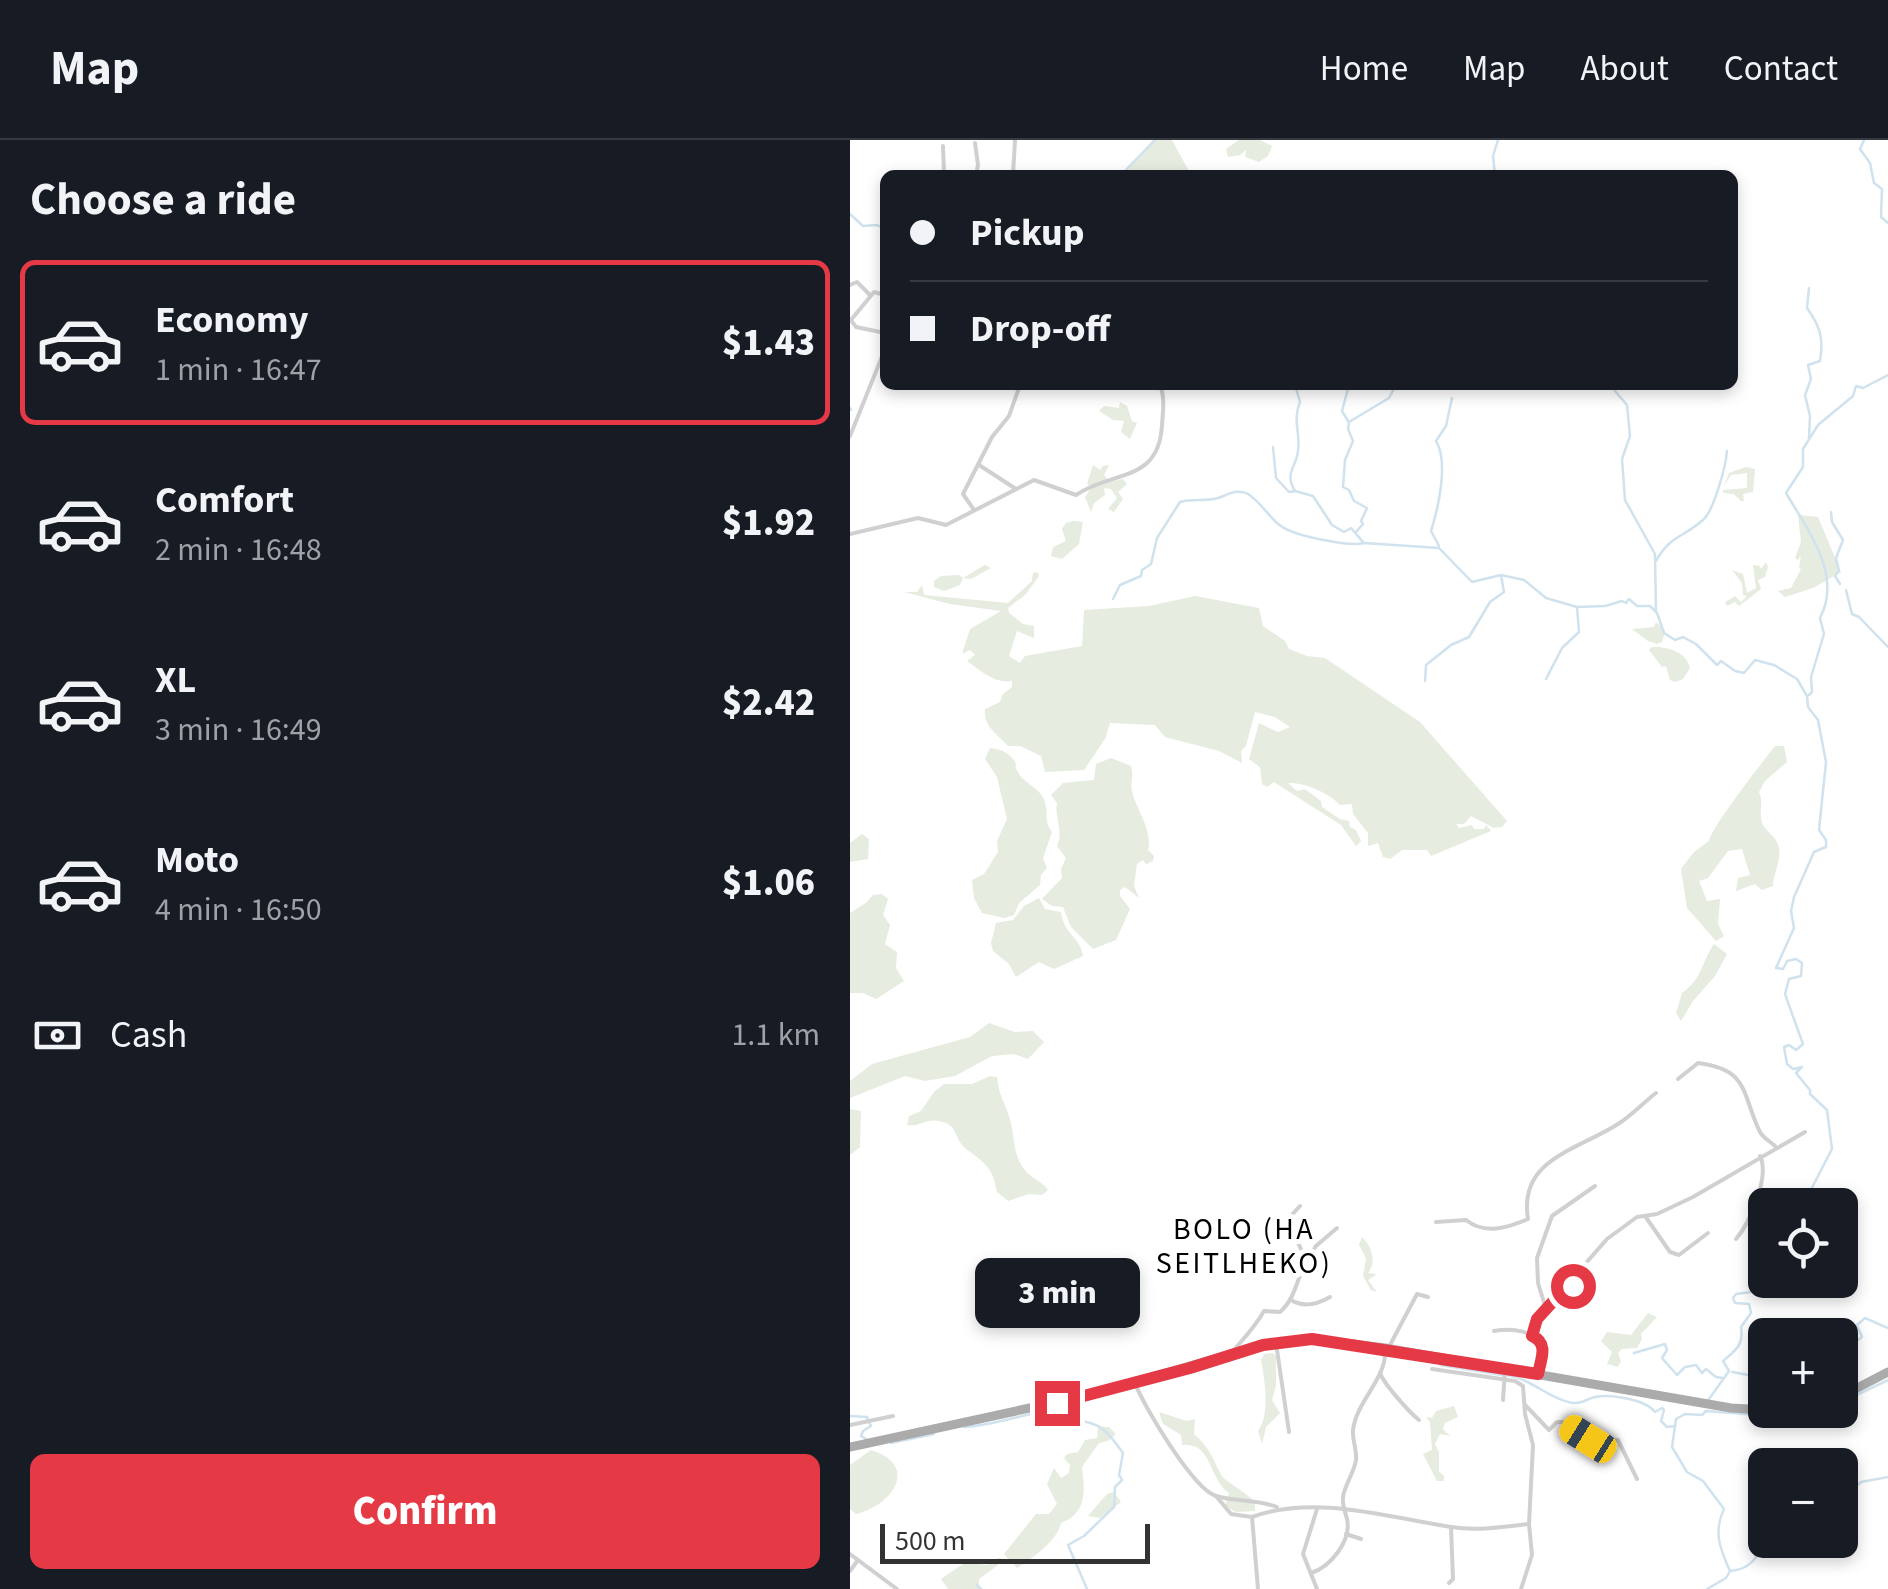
<!DOCTYPE html>
<html lang="en">
<head>
<meta charset="utf-8">
<style>
  body { margin:0; font-family:"Source Sans 3",sans-serif; background:#242831; color:#f1f3f6; height:100vh; display:flex; flex-direction:column; font-size:38px; white-space:nowrap }
  * { box-sizing:border-box; margin:0 }
  p { font-size:32px; color:#9ea1a6 }
  .icon { flex:none; width:55px; height:55px; fill:none; stroke:currentColor; stroke-width:2; stroke-linecap:round; stroke-linejoin:round }
  .map { position:relative; flex:1; overflow:hidden }
  .details { display:flex; flex-direction:column; background:#171b24; width:850px }
  .details>* { flex:none }
  .banner { position:absolute; left:30px; top:30px; width:858px; height:220px; border-radius:15px; box-shadow:0 5px 15px #0003; display:grid; align-content:center; height:220px; padding:0 30px; background:#171b24 }
  .controls { position:absolute; left:898px; top:1048px; display:grid; gap:20px }
  .controls a { display:grid; place-items:center; width:110px; height:110px; border-radius:15px; background:#171b24; box-shadow:0 5px 15px #0003; font-size:50px }
  .scale { position:absolute; left:30px; bottom:25px; width:270px; box-sizing:border-box; padding-left:10px; border:5px solid #333; border-top:0; font-size:28px; line-height:35px; white-space:nowrap; color:#333; -webkit-text-stroke:8px #fff; paint-order:stroke }
  .end { position:absolute; width:45px; height:45px; margin:-22px; border:12px solid #e63946; background:#fff; box-shadow:0 0 0 5px #fff }
  .from { border-radius:50% }
  .bubble { position:absolute; height:70px; border-radius:15px; background:#171b24; box-shadow:0 5px 15px #0003; font-size:32px; font-weight:800; line-height:70px; text-align:center }
  .car { position:absolute; width:30px; height:60px; margin:-30px -15px; border-radius:12px; box-shadow:0 0 8px 2px #0007; background:linear-gradient(#f5c518 24%,#345 0 40%,#f5c518 0 76%,#345 0 86%,#f5c518 0) }
  .banner b { display:flex; align-items:center; gap:35px; height:95px; font-size:38px }
  .banner b+b { border-top:2px solid #363941 }
  .banner i { width:25px; height:25px; background:#f1f3f6 }
  ul { padding:0; list-style:none }
  li { display:flex; align-items:center; gap:30px; height:165px; margin:0 20px 15px; padding:0 10px; border:5px solid transparent; border-radius:15px }
  li div { flex:1 }
  li b { display:block; font-size:38px }
  li em { font-style:normal; font-weight:800 }
  li.current { border-color:#e63946 }
  li>.icon { width:90px; height:90px; stroke-width:1.5 }
  h2 { padding:0 30px; font-size:45px; line-height:120px }
  .pay { display:flex; align-items:center; gap:25px; height:110px; padding:0 30px; font-size:38px }
  .pay p { margin-inline-start:auto }
  .primary-button { display:flex; gap:20px; margin-top:auto; padding:20px 30px }
  .primary-button a { flex:1; height:115px; border-radius:15px; background:#e63946; color:#fff; font-size:40px; font-weight:800; line-height:115px; text-align:center }
  header { display:flex; align-items:center; gap:60px; box-sizing:border-box; height:140px; padding:0 50px; background:#171b24; border-bottom:2px solid #363941 }
  header strong { font-size:48px }
  nav { display:flex; gap:55px; margin-inline-start:auto; font-size:35px }
  main { display:flex; flex:1; min-height:0 }
  .map>svg:first-child { display:block }
  .green { fill:#e6ecdf }
  .lines { fill:none; stroke-linecap:round; stroke-linejoin:round }
  .stream { stroke:#cfe2ee; stroke-width:2.5 }
  .street { stroke:#d0d0d0; stroke-width:4 }
  .primary { stroke:#ababab; stroke-width:9 }
  .route { stroke:#e63946; stroke-width:12 }
  .labels { text-anchor:middle; stroke-width:10; stroke-linejoin:round; paint-order:stroke }
  .neighbourhood-label { font-size:30px; letter-spacing:2.5px; fill:#000; stroke:#fff }
</style>
</head>
<body>
<header>
<strong>Map</strong>
<nav><a>Home</a><a>Map</a><a>About</a><a>Contact</a></nav>
</header>
<main>
<section class="details">
<h2>Choose a ride</h2>
<ul>
<li class="current"><svg class="icon" aria-label="car" viewBox="0 0 24 24"><path d="M5 17H2v-5l4-1 3-4h7l3 4 3 1v5h-3M9 17h6M6 11h13"/><circle cx="7" cy="17" r="2"/><circle cx="17" cy="17" r="2"/></svg><div><b>Economy</b><p>1 min · 16:47</p></div><em>$1.43</em></li>
<li><svg class="icon" aria-label="car" viewBox="0 0 24 24"><path d="M5 17H2v-5l4-1 3-4h7l3 4 3 1v5h-3M9 17h6M6 11h13"/><circle cx="7" cy="17" r="2"/><circle cx="17" cy="17" r="2"/></svg><div><b>Comfort</b><p>2 min · 16:48</p></div><em>$1.92</em></li>
<li><svg class="icon" aria-label="car" viewBox="0 0 24 24"><path d="M5 17H2v-5l4-1 3-4h7l3 4 3 1v5h-3M9 17h6M6 11h13"/><circle cx="7" cy="17" r="2"/><circle cx="17" cy="17" r="2"/></svg><div><b>XL</b><p>3 min · 16:49</p></div><em>$2.42</em></li>
<li><svg class="icon" aria-label="car" viewBox="0 0 24 24"><path d="M5 17H2v-5l4-1 3-4h7l3 4 3 1v5h-3M9 17h6M6 11h13"/><circle cx="7" cy="17" r="2"/><circle cx="17" cy="17" r="2"/></svg><div><b>Moto</b><p>4 min · 16:50</p></div><em>$1.06</em></li>
</ul>
<div class="pay"><svg class="icon" aria-label="cash" viewBox="0 0 24 24"><path d="M3 7h18v10H3z"/><circle cx="12" cy="12" r="2"/></svg>Cash<p>1.1 km</p></div>
<div class="primary-button"><a>Confirm</a></div>
</section>
<div class="map">
<svg width="1038" height="1449" viewBox="0 0 1038 1449">
  <rect width="100%" height="100%" fill="#fff"/>
  <g class="green">
    <path d="M 303,0 L 322,0 L 341,35 L 277,35 L 275,33 Z"/>
    <path d="M 389,0 L 410,0 L 422,6 L 418,16 L 409,22 L 395,17 L 396,10 L 390,15 L 378,17 L 376,9 Z"/>
    <path d="M 270,262 L 277,266 L 282,281 L 287,283 L 280,299 L 271,292 L 274,281 L 263,280 L 249,271 L 254,266 L 269,268 Z"/>
    <path d="M 243,325 L 250,330 L 253,326 L 259,325 L 254,335 L 259,342 L 273,339 L 277,344 L 268,352 L 273,359 L 264,372 L 258,369 L 267,358 L 261,349 L 254,348 L 255,355 L 244,363 L 241,372 L 235,357 L 242,347 L 237,344 Z"/>
    <path d="M 896,327 L 905,329 L 903,352 L 893,354 L 894,361 L 891,361 L 884,354 L 873,353 L 873,350 L 897,348 L 897,333 L 881,335 L 874,346 L 879,333 Z"/>
    <path d="M 948,375 L 968,377 L 991,432 L 963,448 L 935,457 L 928,451 L 941,448 L 951,429 L 949,427 L 951,415 L 948,420 L 945,418 L 951,402 Z"/>
    <path d="M 224,381 L 233,382 L 229,404 L 212,419 L 201,416 L 203,407 L 216,401 L 212,389 L 216,383 Z"/>
    <path d="M 916,422 L 918,427 L 915,437 L 908,440 L 911,449 L 889,466 L 885,462 L 877,466 L 875,462 L 885,456 L 891,462 L 897,456 L 893,455 L 892,443 L 882,430 L 893,434 L 897,453 L 906,448 L 903,425 L 910,426 L 911,429 Z"/>
    <path d="M 135,425 L 141,428 L 121,439 L 113,438 L 110,445 L 94,451 L 84,447 L 84,441 L 91,436 L 109,435 L 113,438 Z"/>
    <path d="M 187,432 L 189,436 L 176,454 L 158,468 L 159,473 L 173,484 L 184,486 L 184,498 L 167,491 L 159,516 L 170,523 L 175,516 L 232,506 L 234,470 L 299,466 L 345,456 L 409,468 L 413,486 L 435,501 L 439,509 L 457,516 L 475,518 L 570,582 L 657,681 L 652,687 L 644,688 L 621,676 L 614,684 L 606,684 L 609,688 L 622,685 L 624,689 L 634,689 L 636,685 L 641,691 L 581,716 L 577,710 L 552,710 L 540,719 L 533,717 L 528,703 L 518,706 L 518,693 L 503,674 L 502,664 L 490,665 C 479,653 454,642 438,643 L 447,651 L 455,649 L 471,661 L 472,667 L 490,679 L 499,681 L 500,687 L 506,690 L 511,701 L 506,706 L 491,685 L 424,642 L 417,647 L 412,644 L 410,627 L 399,619 L 409,583 L 428,592 L 440,587 L 425,577 L 405,572 L 396,606 L 391,611 L 392,623 L 369,611 L 315,597 L 305,585 L 260,583 L 255,599 L 234,630 L 195,632 L 191,616 L 170,606 L 158,606 C 148,595 133,586 135,569 L 150,562 L 153,554 L 162,547 L 162,541 C 145,544 131,531 117,521 L 125,515 L 120,510 L 112,514 L 120,489 L 151,471 L 100,464 L 54,452 L 67,452 L 72,445 L 74,455 L 158,463 L 182,441 L 183,433 Z"/>
    <path d="M 806,482 L 815,491 L 812,502 L 807,504 L 798,501 L 782,489 L 804,487 Z"/>
    <path d="M 802,507 C 817,506 837,512 840,528 L 833,539 L 825,542 L 820,540 L 816,526 L 812,527 L 799,510 Z"/>
    <path d="M 925,606 L 934,606 L 937,622 L 915,641 L 909,652 C 913,662 910,666 911,677 C 911,690 925,694 928,705 C 933,718 923,733 923,746 L 912,750 L 905,744 L 886,751 L 888,738 L 900,735 L 892,709 L 878,711 L 858,738 L 849,741 L 857,761 L 870,759 L 868,784 L 874,796 L 866,801 L 837,768 L 831,729 L 844,712 L 859,701 C 860,689 914,620 925,606 Z"/>
    <path d="M 140,608 C 149,609 156,611 162,618 C 170,627 162,622 168,632 C 174,644 191,648 195,662 C 199,674 193,680 202,692 L 193,718 L 197,728 L 191,735 L 190,745 L 169,763 L 164,775 L 154,778 L 132,773 L 124,758 L 122,740 L 134,734 L 148,712 L 147,701 L 157,679 L 147,637 L 135,619 Z"/>
    <path d="M 261,618 L 281,626 C 284,637 280,642 282,652 C 287,671 303,691 298,710 L 304,716 L 303,721 L 296,724 L 293,720 L 287,724 L 284,746 L 289,758 L 275,747 L 270,750 L 270,756 L 280,769 L 266,800 L 243,809 L 221,787 L 213,767 L 202,766 L 192,759 L 212,738 L 211,729 L 216,718 L 207,706 C 214,691 204,677 207,663 L 201,655 L 213,643 L 244,640 L 246,624 Z"/>
    <path d="M 12,694 L 19,699 L 18,719 L 0,722 L 0,703 Z"/>
    <path d="M 32,754 L 38,759 L 33,775 L 40,785 L 35,804 L 47,812 L 46,828 L 54,841 L 26,859 L 13,853 L 0,853 L 0,773 L 17,762 L 23,755 Z"/>
    <path d="M 189,758 L 195,769 L 211,772 C 213,793 231,798 233,816 L 204,829 L 189,822 L 166,837 L 159,824 L 143,811 L 141,803 L 146,783 L 163,780 L 174,766 Z"/>
    <path d="M 864,804 L 877,814 L 865,836 L 843,861 L 831,881 L 826,873 L 832,853 C 853,838 850,825 864,804 Z"/>
    <path d="M 139,883 L 165,892 L 183,891 L 194,902 L 178,919 L 164,914 L 142,916 L 105,936 L 75,941 L 55,936 L 0,958 L 0,941 L 22,924 L 120,897 Z"/>
    <path d="M 140,936 L 147,937 C 148,955 157,966 161,983 C 165,1001 163,1021 180,1035 C 187,1041 192,1042 198,1050 L 192,1055 L 179,1054 L 158,1061 L 147,1052 C 142,1025 134,1023 115,1008 C 103,997 109,985 89,981 C 76,978 70,987 57,985 L 59,976 L 71,971 L 84,952 L 94,944 L 122,944 Z"/>
    <path d="M 0,969 L 11,971 L 10,1007 L 0,1015 Z"/>
    <path d="M 512,1097 C 522,1107 527,1121 518,1133 L 527,1134 L 518,1140 L 527,1152 L 521,1150 L 513,1136 L 516,1118 L 509,1105 Z"/>
    <path d="M 798,1173 L 807,1177 L 791,1194 L 792,1199 L 787,1208 L 772,1209 L 768,1213 L 771,1221 L 768,1227 L 757,1224 L 762,1212 L 751,1201 L 757,1192 L 781,1195 Z"/>
    <path d="M 423,1213 L 426,1216 L 426,1246 L 422,1260 L 430,1273 L 416,1287 L 412,1304 L 408,1291 C 420,1276 415,1240 411,1220 L 414,1214 Z"/>
    <path d="M 604,1266 L 608,1277 L 595,1283 L 593,1289 L 600,1296 L 590,1294 L 585,1304 L 589,1312 L 589,1331 L 594,1336 L 594,1341 L 587,1341 L 573,1314 L 582,1310 L 580,1282 L 576,1277 L 582,1278 L 586,1271 Z"/>
    <path d="M 309,1272 L 337,1281 L 345,1279 L 344,1294 C 362,1311 361,1316 372,1336 C 375,1341 397,1353 405,1362 L 405,1371 L 386,1372 L 375,1366 L 379,1353 C 358,1339 363,1302 332,1305 L 331,1295 L 313,1284 Z"/>
    <path d="M 248,1286 L 259,1287 L 266,1294 L 258,1301 L 249,1303 L 232,1327 C 235,1352 237,1373 211,1383 C 207,1401 184,1417 167,1428 L 154,1414 L 186,1374 L 199,1374 L 207,1364 L 197,1344 L 204,1328 L 211,1338 L 219,1333 L 220,1325 L 214,1318 L 217,1314 L 228,1312 L 235,1300 L 247,1298 Z"/>
    <path d="M 21,1310 C 71,1326 41,1366 6,1374 L 0,1369 L 0,1325 Z"/>
    <path d="M 264,1352 L 271,1362 L 250,1378 L 238,1376 L 257,1354 Z"/>
    <path d="M 148,1418 L 151,1418 L 148,1425 L 129,1439 L 129,1449 L 98,1449 L 91,1439 L 116,1422 L 136,1425 Z"/>
  </g>
  <g class="lines">
    <g class="stream">
      <path d="M 1014,0 L 1010,9 L 1020,23 L 1024,43 L 1032,49 L 1031,77 L 1038,83"/>
      <path d="M 271,35 L 305,0"/>
      <path d="M 645,35 L 643,16 L 648,0"/>
      <path d="M 0,74 L 13,86 L 27,85 L 35,89"/>
      <path d="M 959,148 L 957,168 C 970,186 974,199 970,221 L 958,225 L 961,239 L 955,255 L 960,276 L 959,298"/>
      <path d="M 764,245 L 765,251 L 777,265 L 780,296 L 772,319 L 775,360 L 805,414 L 806,472"/>
      <path d="M 0,268 L 1,270"/>
      <path d="M 498,281 L 492,271 L 499,245"/>
      <path d="M 423,307 L 426,338 L 439,352 L 445,351 L 463,356 L 482,385 L 494,392 L 501,388 L 513,402"/>
      <path d="M 445,351 C 434,333 446,328 448,311 C 451,294 442,281 450,262 L 445,245"/>
      <path d="M 981,372 L 982,382 L 993,400 L 986,418 L 989,431 L 985,436 L 990,444"/>
      <path d="M 506,392 L 513,384 L 511,381 L 517,368 L 504,361 L 499,350 L 493,347 L 495,320 L 503,301 L 498,289 L 499,282 L 539,258 L 546,245"/>
      <path d="M 589,406 L 581,391 C 588,369 599,322 586,301 L 596,286 L 602,258"/>
      <path d="M 806,421 C 820,395 835,397 854,379 C 864,369 876,326 877,311"/>
      <path d="M 996,450 L 1002,474 L 1009,477 L 1038,507"/>
      <path d="M 263,459 L 270,445 L 291,436 L 292,430 L 301,424 L 307,398 L 330,362 C 343,358 356,362 368,358 C 378,355 387,348 398,354 C 410,361 421,380 431,386 C 444,396 500,407 514,403 L 589,408 L 622,442 L 651,435 L 674,440 L 696,458 L 727,467 L 755,466 L 772,461 L 776,463 L 779,459 L 787,466 L 800,466 L 807,473 L 814,493 L 825,500 L 833,497 L 846,504 L 867,525 L 871,521 L 885,531 L 894,533 L 905,520 L 924,525 L 947,539 L 957,556 L 958,567 L 968,580 L 976,622 L 969,690 L 976,700 L 976,707 L 964,712 L 944,757 L 941,771 L 944,788 L 926,828 L 933,829 L 937,821 L 946,819 L 952,823 L 951,836 L 939,839 L 935,854 L 953,904 L 946,910 L 939,905 L 934,907 L 937,924 L 943,929 L 952,927 L 946,933 L 960,950 L 960,954 L 977,970 L 982,1009 L 953,1065"/>
      <path d="M 696,539 L 712,508 L 729,492 L 727,467"/>
      <path d="M 575,541 L 576,525 L 601,505 L 619,497 L 640,462 L 654,452 L 651,435"/>
      <path d="M 959,555 L 962,552 L 961,537 L 974,494 L 970,478 C 993,435 957,389 936,353 L 953,327 L 953,309 L 968,285 L 1003,256 L 1006,246 L 1013,248 L 1038,235"/>
      <path d="M 784,1213 L 815,1204 L 817,1210 L 812,1218 L 827,1235 L 835,1227 L 846,1225 L 852,1233 L 856,1229 L 866,1237 L 873,1238"/>
      <path d="M 990,1214 L 1012,1197 L 1007,1185 L 1015,1178 L 1038,1188"/>
      <path d="M 590,1225 L 652,1235"/>
      <path d="M 882,1232 L 915,1238"/>
      <path d="M 657,1235 C 684,1240 697,1258 722,1263 C 732,1264 736,1259 745,1257 C 760,1254 795,1259 805,1272 L 812,1268 L 814,1270 L 811,1281 L 817,1287 L 825,1286"/>
      <path d="M 859,1259 L 879,1231 L 873,1221 C 886,1210 894,1205 891,1187 L 901,1173 L 899,1164 L 885,1163 L 883,1158 L 886,1154 L 909,1151 L 913,1146 L 912,1140 L 908,1138 L 915,1128"/>
      <path d="M 990,1263 L 1038,1240"/>
      <path d="M 0,1276 L 17,1277 L 21,1286 L 13,1291 L 11,1296 L 18,1300"/>
      <path d="M 114,1287 C 145,1286 181,1271 213,1268 L 217,1279 C 250,1282 254,1287 273,1313 L 269,1335 L 272,1340 L 265,1347 L 264,1367 L 234,1396 L 218,1405 L 237,1449"/>
      <path d="M 41,1303 L 84,1294"/>
      <path d="M 990,1354 L 999,1352 L 1011,1342 L 1038,1337"/>
      <path d="M 880,1431 C 903,1429 906,1416 918,1400"/>
      <path d="M 127,1445 L 131,1449"/>
      <path d="M 857,1449 L 876,1438 L 880,1431 C 870,1409 863,1392 874,1369 L 853,1341 L 837,1332 L 822,1307 L 826,1279 L 835,1274 L 852,1275 L 856,1271 L 920,1276 L 966,1270"/>
    </g>
    <g class="street">
      <path d="M 125,3 L 128,25 L 126,35"/>
      <path d="M 93,6 L 94,35"/>
      <path d="M 163,35 L 165,0"/>
      <path d="M 0,145 L 7,142 L 20,155"/>
      <path d="M 0,179 L 6,187 L 35,193"/>
      <path d="M 1,180 L 24,152 L 35,155"/>
      <path d="M 0,296 L 35,209"/>
      <path d="M 129,325 L 166,349"/>
      <path d="M 124,370 L 113,354 L 142,297 L 159,276 L 170,245"/>
      <path d="M 0,394 L 68,378 L 96,385 L 184,340 L 226,355 C 263,330 309,343 312,285 C 313,271 315,257 310,245"/>
      <path d="M 828,939 L 848,923 C 899,929 892,954 909,990 C 912,998 920,1001 925,1006"/>
      <path d="M 795,1076 L 820,1112 L 829,1115 L 858,1093"/>
      <path d="M 586,1082 L 616,1080 C 635,1095 657,1088 678,1079 C 668,1019 728,1010 768,984 C 782,975 793,963 806,953"/>
      <path d="M 886,1099 C 900,1083 920,1036 910,1016"/>
      <path d="M 456,1121 L 466,1106 L 487,1088"/>
      <path d="M 721,1145 L 743,1151 L 747,1157"/>
      <path d="M 441,1160 C 454,1168 468,1164 480,1157"/>
      <path d="M 696,1169 L 688,1143 L 687,1118 L 702,1076 L 745,1046"/>
      <path d="M 644,1191 C 662,1188 686,1190 693,1208 L 688,1234"/>
      <path d="M 682,1196 L 687,1179 L 757,1099 L 787,1077 L 807,1074 L 843,1057 L 955,992"/>
      <path d="M 426,1203 L 439,1292"/>
      <path d="M 540,1205 L 567,1154 L 578,1157"/>
      <path d="M 384,1210 C 395,1197 405,1187 414,1171 L 430,1172 C 445,1159 447,1139 456,1121 L 438,1079 L 450,1066"/>
      <path d="M 582,1229 L 665,1241 L 673,1246 L 675,1274 L 683,1305 L 679,1384 L 682,1415 L 671,1449"/>
      <path d="M 530,1233 C 534,1244 559,1272 569,1280"/>
      <path d="M 285,1243 C 293,1265 343,1349 366,1356 C 386,1362 407,1359 427,1367"/>
      <path d="M 653,1260 L 655,1230"/>
      <path d="M 675,1265 L 699,1290 L 707,1282 L 712,1282 L 744,1301 L 768,1300 L 787,1339"/>
      <path d="M 0,1285 L 43,1276"/>
      <path d="M 366,1356 L 381,1374 L 402,1377 L 408,1449"/>
      <path d="M 467,1369 L 453,1414 L 467,1449"/>
      <path d="M 402,1377 C 464,1354 537,1377 601,1387 C 627,1391 653,1387 679,1384"/>
      <path d="M 496,1394 L 511,1399"/>
      <path d="M 0,1414 L 47,1449"/>
      <path d="M 0,1431 L 8,1420"/>
      <path d="M 461,1433 C 480,1427 502,1401 497,1379 C 495,1370 492,1367 493,1357 C 495,1344 504,1333 506,1320 C 507,1309 502,1300 503,1290 C 506,1262 536,1239 535,1212"/>
      <path d="M 599,1443 L 603,1439 L 601,1387"/>
    </g>
    <g class="primary">
      <path d="M 990,1257 L 1038,1232"/>
      <path d="M 0,1307 L 235,1256 L 413,1205 L 462,1199 L 535,1208 L 881,1268 L 917,1270"/>
    </g>
  </g>
  <g class="lines">
    <path class="route" d="M 207,1263 L 340,1228 L 413,1205 L 462,1199 L 688,1234 C 691,1219 699,1203 682,1196 L 687,1179 L 719,1144 L 723,1146"/>
  </g>
  <g class="labels">
    <g class="neighbourhood-label">
      <text x="394" y="1099">BOLO (HA<tspan x="394" dy="34">SEITLHEKO)</tspan></text>
    </g>
  </g>
</svg>
<div class="controls">
<a><svg class="icon" aria-label="locate" viewBox="0 0 24 24"><circle cx="12" cy="12" r="6"/><path d="M12 2v4M12 18v4M2 12h4M18 12h4"/></svg></a>
<a>+</a>
<a>−</a>
</div>
<div class="scale">500 m</div>
<i class="end from" style="left:723px;top:1146px"></i>
<i class="end" style="left:207px;top:1263px"></i>
<div class="bubble" style="left:125px;top:1118px;width:165px">3 min</div>
<i class="car" style="left:738px;top:1299px;rotate:302deg"></i>
<div class="banner">
<b><i class="from"></i>Pickup</b>
<b><i></i>Drop-off</b>
</div>
</div>
</main>
</body>
</html>
